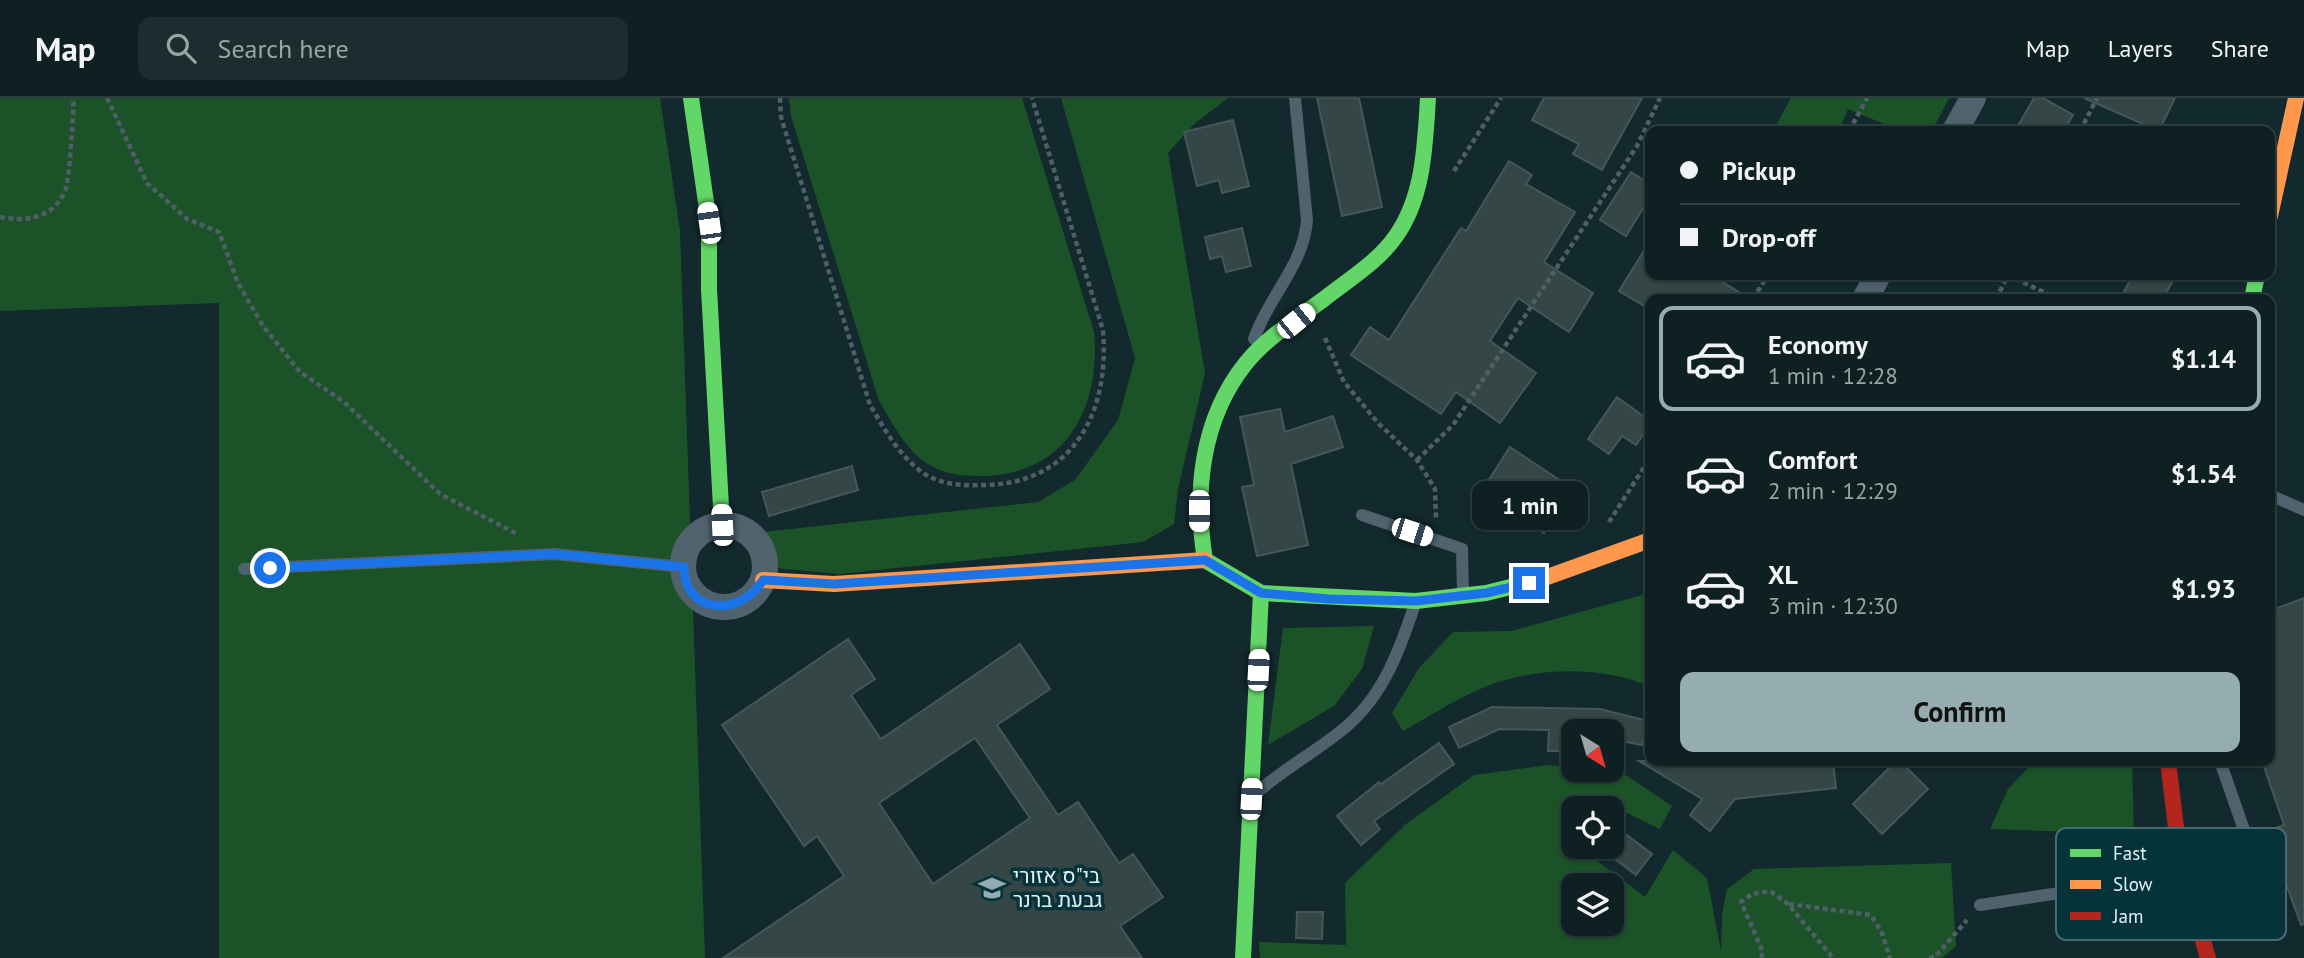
<!DOCTYPE html>
<html lang="en">
<head>
<meta charset="utf-8">
<style>
  body { margin:0; font-family:"PT Sans",Heebo,sans-serif; background:#1c2d2f; color:#f1f3f6; height:100vh; display:flex; flex-direction:column; font-size:26px; white-space:nowrap }
  * { box-sizing:border-box; margin:0 }
  p { font-size:23px; color:#9ba3a5 }
  .icon { flex:none; width:38px; height:38px; fill:none; stroke:currentColor; stroke-width:2; stroke-linecap:round; stroke-linejoin:round }
  .map { position:relative; flex:1; overflow:hidden }
  .drawer { position:absolute; left:1645px; top:196px; width:630px; height:472px; display:flex; flex-direction:column; background:#0e2022; border-radius:14px; box-shadow:0 2px 5px #0004,0 0 0 2px #2e3e40 }
  .drawer>* { flex:none }
  .hud { position:absolute; left:1645px; top:28px; width:630px; height:154px; border-radius:14px; box-shadow:0 2px 5px #0004,0 0 0 2px #2e3e40; display:grid; align-content:center; height:154px; padding:0 35px; background:#0e2022 }
  .needle { width:46px; rotate:143deg }
  .controls { position:absolute; left:1561px; top:621px; display:grid; gap:14px }
  .controls a { display:grid; place-items:center; width:63px; height:63px; border-radius:14px; background:#0e2022; box-shadow:0 2px 5px #0004,0 0 0 2px #2e3e40; font-size:35px }
  .end { position:absolute; width:32px; height:32px; margin:-16px; border:9px solid #1a73e8; background:#fff; box-shadow:0 0 0 4px #fff }
  .from { border-radius:50% }
  .bubble { position:absolute; height:49px; border-radius:14px; background:#0e2022; box-shadow:0 2px 5px #0004,0 0 0 2px #2e3e40; font-size:23px; font-weight:700; line-height:49px; text-align:center }
  .car { position:absolute; width:21px; height:42px; margin:-21px -10px; border-radius:9px; box-shadow:0 0 5px 2px #0007; background:linear-gradient(#fff 24%,#345 0 40%,#fff 0 76%,#345 0 86%,#fff 0) }
  .hud b { display:flex; align-items:center; gap:24px; height:66px; font-size:26px }
  .hud b+b { border-top:2px solid #2e3e40 }
  .hud i { width:18px; height:18px; background:#f1f3f6 }
  ul { padding:12px 0 0; list-style:none }
  li { display:flex; align-items:center; gap:21px; height:105px; margin:0 14px 10px; padding:0 21px; border:4px solid transparent; border-radius:14px }
  li div { flex:1 }
  li b { display:block; font-size:26px }
  li em { font-style:normal; font-weight:700 }
  li.current { border-color:#95acb0 }
  li>.icon { width:63px; height:63px; stroke-width:1.5 }
  .button { display:flex; gap:14px; margin-top:auto; padding:14px 35px }
  .button a { flex:1; height:80px; border-radius:14px; background:#95acb0; color:#111; font-size:28px; font-weight:700; line-height:80px; text-align:center }
  header { display:flex; align-items:center; gap:42px; box-sizing:border-box; height:98px; padding:0 35px; background:#0e2022; border-bottom:2px solid #2e3e40 }
  header strong { font-size:33px }
  nav { display:flex; gap:38px; margin-inline-start:auto; font-size:24px }
  .search { width:490px; height:63px; background:#1c2d2f; display:flex; align-items:center; gap:18px; box-sizing:border-box; padding:0 24px; border-radius:14px; color:#9ba3a5; font-size:26px }
  .map>svg:first-child { display:block }
  .green { fill:#1c5227; fill-rule:evenodd }
  .building { fill:#344645; stroke:#455756; stroke-width:2; fill-rule:evenodd }
  .lines { fill:none; stroke-linecap:round; stroke-linejoin:round }
  .path { stroke:#4e6066; stroke-width:4.5; stroke-dasharray:5 3.5; stroke-linecap:butt }
  .lane { stroke:#4f626d; stroke-width:12 }
  .street { stroke:#4f626d; stroke-width:26 }
  .fast { stroke:#63d668; stroke-width:16 }
  .slow { stroke:#ff974d; stroke-width:16 }
  .jam { stroke:#b3261e; stroke-width:16 }
  .route { stroke:#1a73e8; stroke-width:9 }
  .labels { text-anchor:middle; stroke-width:7; stroke-linejoin:round; paint-order:stroke }
  .poi-label { font-size:21px; fill:#dcf2f6; stroke:#063239; text-anchor:start }
  .key { fill:#063239; stroke:#466c72; stroke-width:2 }
  .key-label { font-size:19px; fill:#dcf2f6 }
</style>
</head>
<body>
<header>
<strong>Map</strong>
<div class="search"><svg class="icon" aria-label="search" viewBox="0 0 24 24"><circle cx="10" cy="10" r="6"/><path d="M15 15l6 6"/></svg>Search here</div>
<nav><a>Map</a><a>Layers</a><a>Share</a></nav>
</header>
<div class="map">
<svg width="2304" height="860" viewBox="0 0 2304 860">
  <rect width="100%" height="100%" fill="#122a2d"/>
  <g class="green">
    <path d="M 0,0 L 660,0 L 680,133 L 705,860 L 219,860 L 219,205 L 0,213 Z"/>
    <path d="M 789,0 L 1022,0 L 1094,234 C 1101,309 1067,376 984,378 C 962,378 947,377 928,366 C 906,353 892,324 879,303 L 791,18 Z"/>
    <path d="M 1061,0 L 1228,0 L 1193,27 L 1168,55 L 1205,275 L 1178,391 L 1174,426 L 1143,444 L 840,476 L 775,470 L 776,455 L 763,434 L 1038,404 L 1075,382 L 1118,322 L 1135,260 Z"/>
    <path d="M 1791,0 L 1949,0 L 1932,33 L 1901,33 L 1848,11 L 1839,33 L 1773,33 Z"/>
    <path d="M 1650,495 L 1650,589 C 1602,566 1528,569 1478,592 C 1453,603 1428,619 1403,633 L 1392,615 L 1419,570 L 1453,534 L 1511,533 Z"/>
    <path d="M 1374,528 L 1362,571 L 1334,608 L 1268,647 L 1283,530 Z"/>
    <path d="M 2035,663 L 2132,663 L 2134,736 L 1990,731 L 2008,691 Z"/>
    <path d="M 1548,667 L 1573,669 L 1573,672 L 1618,672 L 1672,708 L 1660,731 L 1623,713 L 1612,727 L 1612,710 L 1573,710 L 1573,749 L 1593,749 L 1588,756 L 1645,799 L 1673,752 L 1707,780 L 1721,853 L 1722,816 L 1727,791 L 1754,771 L 1951,765 L 1956,848 L 1942,860 L 1260,860 L 1259,844 L 1346,847 L 1345,785 L 1406,726 L 1474,677 ZM 1573,788 L 1612,788 L 1612,826 L 1573,826 Z"/>
  </g>
  <g class="building">
    <path d="M 1317,0 L 1359,0 L 1382,109 L 1342,118 Z"/>
    <path d="M 1544,0 L 1642,0 L 1602,72 L 1573,56 L 1579,46 L 1532,22 Z"/>
    <path d="M 2034,0 L 2043,0 L 2073,17 L 2064,33 L 2015,33 Z"/>
    <path d="M 2084,0 L 2175,0 L 2159,33 Z"/>
    <path d="M 1233,22 L 1249,88 L 1222,95 L 1219,82 L 1197,88 L 1184,34 Z"/>
    <path d="M 1509,63 L 1532,77 L 1526,86 L 1575,114 L 1544,164 L 1593,195 L 1569,234 L 1518,200 L 1490,243 L 1536,275 L 1500,325 L 1456,294 L 1441,316 L 1351,257 L 1370,229 L 1389,242 L 1461,130 L 1466,133 Z"/>
    <path d="M 1631,74 L 1650,86 L 1650,99 L 1626,138 L 1600,122 Z"/>
    <path d="M 1242,130 L 1251,168 L 1226,174 L 1222,158 L 1210,161 L 1205,139 Z"/>
    <path d="M 1650,143 L 1650,177 L 1711,177 L 1750,201 L 1650,201 L 1646,209 L 1619,193 Z"/>
    <path d="M 2133,177 L 2176,177 L 2163,201 L 2120,201 Z"/>
    <path d="M 1617,299 L 1650,323 L 1650,327 L 1636,347 L 1622,338 L 1609,356 L 1588,341 Z"/>
    <path d="M 1280,311 L 1285,334 L 1333,318 L 1343,349 L 1291,366 L 1308,447 L 1257,458 L 1242,389 L 1254,387 L 1240,319 Z"/>
    <path d="M 1510,349 L 1573,391 L 1544,435 L 1481,394 Z"/>
    <path d="M 852,368 L 858,392 L 769,418 L 762,394 Z"/>
    <path d="M 2304,500 L 2304,826 L 2301,827 L 2267,733 L 2284,727 L 2262,663 L 2270,663 L 2270,513 Z"/>
    <path d="M 848,541 L 875,581 L 851,597 L 881,641 L 1020,546 L 1050,591 L 997,627 L 1058,717 L 1078,704 L 1119,765 L 1133,756 L 1163,799 L 1120,828 L 1142,860 L 723,860 L 844,778 L 817,738 L 804,748 L 722,627 ZM 975,640 L 1030,720 L 933,786 L 879,705 Z"/>
    <path d="M 1492,609 L 1600,611 L 1648,623 L 1642,647 L 1612,641 L 1612,634 L 1573,632 L 1573,653 L 1548,653 L 1549,632 L 1499,631 L 1459,650 L 1449,629 Z"/>
    <path d="M 1439,645 L 1454,666 L 1374,723 L 1380,731 L 1361,747 L 1337,718 L 1379,684 L 1381,686 Z"/>
    <path d="M 1639,663 L 1833,663 L 1836,690 L 1735,701 L 1710,733 L 1690,717 L 1702,701 Z"/>
    <path d="M 1896,663 L 1900,663 L 1928,691 L 1882,736 L 1853,706 Z"/>
    <path d="M 1627,737 L 1652,756 L 1636,777 L 1611,758 Z"/>
    <path d="M 1297,814 L 1323,814 L 1322,841 L 1296,840 Z"/>
  </g>
  <g class="lines">
    <g class="path">
      <path d="M 107,0 L 147,85 L 187,121 L 219,134 L 238,185 L 263,228 L 300,274 L 344,304 L 440,396 L 519,437"/>
      <path d="M 780,0 L 781,19 L 870,307 C 884,330 897,354 918,371 C 937,387 961,388 984,387 C 1074,386 1110,313 1103,232 L 1032,0"/>
      <path d="M 1849,33 L 1867,0"/>
      <path d="M 2080,33 L 2097,0"/>
      <path d="M 1454,73 L 1501,0"/>
      <path d="M 0,119 C 25,124 53,121 65,93 C 70,81 73,17 74,0"/>
      <path d="M 2008,177 L 2058,201"/>
      <path d="M 1753,201 L 1768,177"/>
      <path d="M 1996,201 L 2008,177"/>
      <path d="M 1325,240 L 1344,284 L 1378,325 L 1417,362 L 1435,391 L 1436,421"/>
      <path d="M 1417,362 L 1453,327 L 1637,48 L 1660,0"/>
      <path d="M 1609,424 L 1650,360"/>
      <path d="M 1789,806 L 1871,817 L 1882,835 L 1890,860"/>
      <path d="M 1761,860 L 1763,854 L 1741,804 L 1752,796 L 1770,793 L 1788,806 L 1833,860"/>
      <path d="M 1929,860 L 1935,859 L 1967,822"/>
    </g>
    <g class="lane">
      <path d="M 1254,241 C 1268,199 1304,167 1307,122 L 1295,0"/>
      <path d="M 2270,397 L 2304,412"/>
      <path d="M 1362,417 L 1462,451 L 1463,496"/>
      <path d="M 244,471 L 554,456 L 684,469"/>
      <path d="M 1259,693 C 1286,669 1319,652 1347,628 C 1384,596 1400,551 1415,506"/>
      <path d="M 1980,807 L 2133,784 L 2179,769"/>
      <path d="M 2203,831 L 2245,807 L 2255,794 L 2259,775 L 2220,663"/>
    </g>
    <g class="street">
      <path d="M 1955,33 L 1973,0"/>
      <path d="M 1865,201 L 1878,177"/>
      <circle cx="724" cy="468" r="41"/>
    </g>
    <g class="fast">
      <path d="M 691,0 L 709,125 L 709,191 L 722,427"/>
      <path d="M 1428,0 C 1425,47 1424,98 1396,138 C 1378,164 1348,182 1324,201 C 1297,221 1267,239 1246,265 C 1201,321 1194,394 1205,462 L 1261,495 L 1416,503 L 1486,495 L 1539,482"/>
      <path d="M 2252,201 L 2257,177"/>
      <path d="M 1243,860 L 1261,495"/>
    </g>
    <g class="slow">
      <path d="M 2270,118 L 2296,0"/>
      <path d="M 763,482 L 834,486 L 1205,462"/>
      <path d="M 1539,482 L 1650,442"/>
    </g>
    <path class="jam" d="M 2168,663 L 2180,763 L 2208,860"/>
  </g>
  <g class="lines">
    <path class="route" d="M 270,470 L 554,456 L 684,469 C 684,516 740,520 763,482 L 834,486 L 1205,462 L 1261,495 L 1328,501 L 1416,503 L 1486,495 L 1529,485"/>
  </g>
  <defs>
    <g id="school-bare" transform="scale(2.1)"><path d="M0-5L7-2L0 1L-7-2ZM-4 1L0 2.5L4 1V4Q0 6-4 4Z" fill="#95acb0" stroke="#063239" stroke-width="2.5" paint-order="stroke"/></g>
  </defs>
  <g fill-rule="evenodd">
    <use href="#school-bare" x="992" y="790"/>
  </g>
  <g class="labels">
    <g class="poi-label">
      <text x="1013" y="785">בי"ס אזורי<tspan x="1013" dy="24">גבעת ברנר</tspan></text>
    </g>
  </g>
  <rect x="2056" y="730" width="230" height="112" rx="10" class="key"/>
  <rect x="2070" y="751" width="31" height="8" fill="#63d668"/>
  <rect x="2070" y="782" width="31" height="9" fill="#ff974d"/>
  <rect x="2070" y="814" width="31" height="8" fill="#b3261e"/>
  <g class="key-label">
    <text x="2113" y="762">Fast</text>
    <text x="2113" y="793">Slow</text>
    <text x="2113" y="825">Jam</text>
  </g>
</svg>
<div class="controls">
<a><svg class="needle" viewBox="-14 -14 28 28"><path d="M0-13l5 13h-10z" fill="#e53935"/><path d="M0 13l5-13h-10z" fill="#9ba3a5"/></svg></a>
<a><svg class="icon" aria-label="locate" viewBox="0 0 24 24"><circle cx="12" cy="12" r="6"/><path d="M12 2v4M12 18v4M2 12h4M18 12h4"/></svg></a>
<a><svg class="icon" aria-label="layers" viewBox="0 0 24 24"><path d="M12 4l9 5-9 5-9-5zM3 14l9 5 9-5"/></svg></a>
</div>
<i class="end from" style="left:270px;top:470px"></i>
<i class="end" style="left:1529px;top:485px"></i>
<div class="bubble" style="left:1472px;top:383px;width:116px">1 min</div>
<i class="car" style="left:709px;top:125px;rotate:352deg"></i>
<i class="car" style="left:1296px;top:223px;rotate:51deg"></i>
<i class="car" style="left:1199px;top:413px;rotate:180deg"></i>
<i class="car" style="left:722px;top:427px;rotate:357deg"></i>
<i class="car" style="left:1412px;top:434px;rotate:108deg"></i>
<i class="car" style="left:1258px;top:572px;rotate:3deg"></i>
<i class="car" style="left:1251px;top:701px;rotate:3deg"></i>
<div class="hud">
<b><i class="from"></i>Pickup</b>
<b><i></i>Drop-off</b>
</div>
<section class="drawer">
<ul>
<li class="current"><svg class="icon" aria-label="car" viewBox="0 0 24 24"><path d="M5 17H2v-5l4-1 3-4h7l3 4 3 1v5h-3M9 17h6M6 11h13"/><circle cx="7" cy="17" r="2"/><circle cx="17" cy="17" r="2"/></svg><div><b>Economy</b><p>1 min · 12:28</p></div><em>$1.14</em></li>
<li><svg class="icon" aria-label="car" viewBox="0 0 24 24"><path d="M5 17H2v-5l4-1 3-4h7l3 4 3 1v5h-3M9 17h6M6 11h13"/><circle cx="7" cy="17" r="2"/><circle cx="17" cy="17" r="2"/></svg><div><b>Comfort</b><p>2 min · 12:29</p></div><em>$1.54</em></li>
<li><svg class="icon" aria-label="car" viewBox="0 0 24 24"><path d="M5 17H2v-5l4-1 3-4h7l3 4 3 1v5h-3M9 17h6M6 11h13"/><circle cx="7" cy="17" r="2"/><circle cx="17" cy="17" r="2"/></svg><div><b>XL</b><p>3 min · 12:30</p></div><em>$1.93</em></li>
</ul>
<div class="button"><a>Confirm</a></div>
</section>
</div>
</body>
</html>
